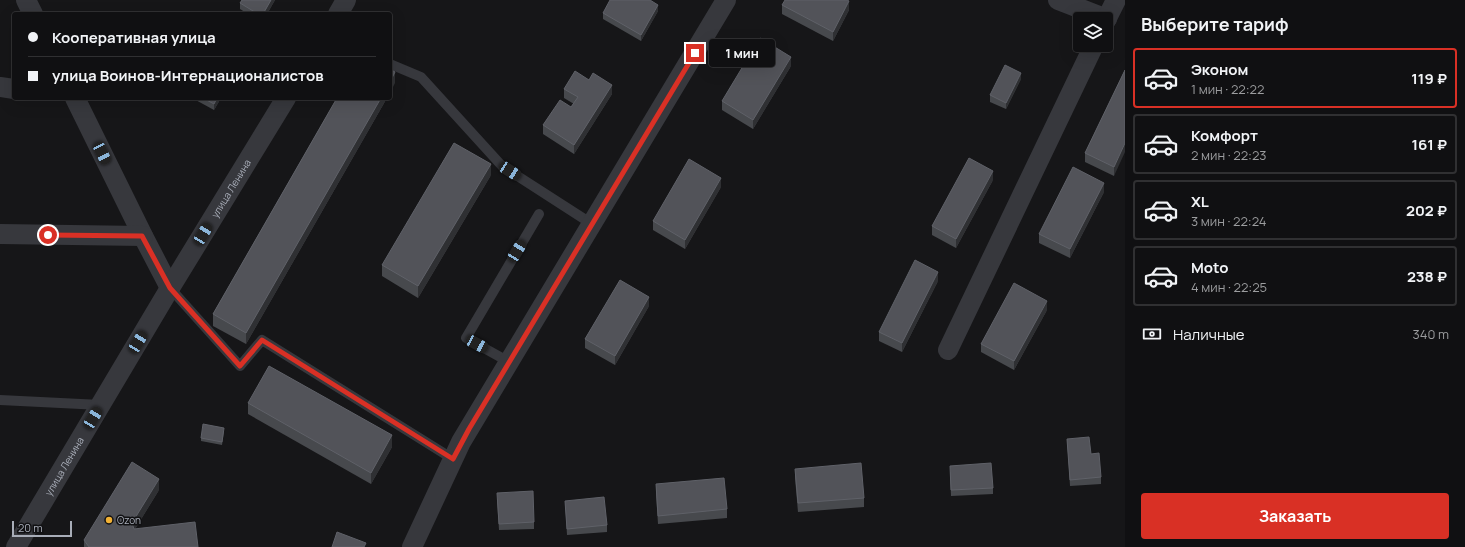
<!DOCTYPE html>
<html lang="ru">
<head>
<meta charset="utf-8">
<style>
  body { margin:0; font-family:Manrope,sans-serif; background:#1e1e20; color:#f1f3f6; height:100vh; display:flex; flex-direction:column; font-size:15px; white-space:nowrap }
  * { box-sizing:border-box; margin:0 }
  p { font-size:13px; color:#9c9d9f }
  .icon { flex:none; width:22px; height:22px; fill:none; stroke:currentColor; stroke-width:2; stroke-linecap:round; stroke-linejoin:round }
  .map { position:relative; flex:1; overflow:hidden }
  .sheet { display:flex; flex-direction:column; background:#101012; width:340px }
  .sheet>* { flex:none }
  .guide { position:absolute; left:12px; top:12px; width:380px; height:88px; border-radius:4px; box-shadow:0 4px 16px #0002,0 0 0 1px #303032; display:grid; align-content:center; height:88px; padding:0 16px; background:#101012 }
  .buttons { position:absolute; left:1073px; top:12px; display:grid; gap:8px }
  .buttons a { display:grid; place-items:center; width:40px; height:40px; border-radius:4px; background:#101012; box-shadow:0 4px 16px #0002,0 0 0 1px #303032; font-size:20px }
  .scale { position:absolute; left:12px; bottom:10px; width:60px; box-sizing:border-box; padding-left:4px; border:2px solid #a8adb8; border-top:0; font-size:11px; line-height:14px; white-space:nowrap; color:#a8adb8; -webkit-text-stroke:3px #111113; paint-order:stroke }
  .end { position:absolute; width:18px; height:18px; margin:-9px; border:5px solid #d93025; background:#fff; box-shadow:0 0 0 2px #fff }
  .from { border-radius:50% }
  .bubble { position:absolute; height:28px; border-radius:4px; background:#101012; box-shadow:0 4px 16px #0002,0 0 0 1px #303032; font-size:13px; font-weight:700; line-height:28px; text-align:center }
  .car { position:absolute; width:12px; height:24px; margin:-12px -6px; border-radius:5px; box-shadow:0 0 3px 1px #0007; background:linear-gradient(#222 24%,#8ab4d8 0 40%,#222 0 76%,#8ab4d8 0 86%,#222 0) }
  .guide b { display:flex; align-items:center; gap:14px; height:38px; font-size:15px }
  .guide b+b { border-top:1px solid #303032 }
  .guide i { width:10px; height:10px; background:#f1f3f6 }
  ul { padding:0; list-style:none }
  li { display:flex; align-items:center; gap:12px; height:60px; margin:0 8px 6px; padding:0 8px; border:2px solid #303032; border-radius:4px }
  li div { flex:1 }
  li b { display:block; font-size:15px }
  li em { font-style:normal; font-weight:700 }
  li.current { border-color:#d93025 }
  li>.icon { width:36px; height:36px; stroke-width:1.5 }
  h2 { padding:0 16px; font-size:18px; line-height:48px }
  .pay { display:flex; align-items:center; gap:10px; height:44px; padding:0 16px; font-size:15px }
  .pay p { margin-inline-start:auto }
  .cta { display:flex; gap:8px; margin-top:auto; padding:8px 16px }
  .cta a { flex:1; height:46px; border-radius:4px; background:#d93025; color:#fff; font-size:16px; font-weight:700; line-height:46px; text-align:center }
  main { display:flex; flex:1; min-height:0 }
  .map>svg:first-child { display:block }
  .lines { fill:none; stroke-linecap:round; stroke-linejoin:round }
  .lane { stroke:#37383d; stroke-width:10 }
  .street { stroke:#37383d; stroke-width:20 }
  .wall { fill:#47494d }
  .shaded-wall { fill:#2f3033 }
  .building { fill:#525359; stroke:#5f6168 }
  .route { stroke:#d93025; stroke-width:5 }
  .poi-dot { fill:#f2b134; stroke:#111113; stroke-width:1.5 }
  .labels { text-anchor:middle; stroke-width:3; stroke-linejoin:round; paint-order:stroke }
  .street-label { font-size:10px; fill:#a8adb8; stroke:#111113 }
  .poi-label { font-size:10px; fill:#a8adb8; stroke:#111113; text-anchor:start }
</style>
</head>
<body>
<main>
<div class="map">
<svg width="1125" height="547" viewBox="0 0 1125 547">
  <rect width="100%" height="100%" fill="#161618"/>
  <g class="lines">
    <g class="lane">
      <path d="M 390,64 L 421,77 L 502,166 L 592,224"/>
      <path d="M 170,288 L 240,366 L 262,340 L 453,459"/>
      <path d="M 509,362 L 466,338 L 539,214"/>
      <path d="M 0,400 L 101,405"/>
    </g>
    <g class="street">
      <path d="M 26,0 L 33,14"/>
      <path d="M 1058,0 L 1107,19"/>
      <path d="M 338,14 L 346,0"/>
      <path d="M 1106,20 L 1116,0"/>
      <path d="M 0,87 L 14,89"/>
      <path d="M 75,98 L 143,236 L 170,288"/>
      <path d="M 0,234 L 143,236"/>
      <path d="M 948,350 L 1094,45"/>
      <path id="s1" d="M 16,547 L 170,288 L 286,98"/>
      <path d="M 412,547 L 461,442 L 726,0"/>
    </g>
  </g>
  <g class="wall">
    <path d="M 242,0 L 275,0 L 267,14 L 248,14 L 240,9 L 240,3 Z"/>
    <path d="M 782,5 L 849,10 L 833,41 L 782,14 Z"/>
    <path d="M 658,11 L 641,41 L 603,19 L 603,13 Z"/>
    <path d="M 791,66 L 753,129 L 722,110 L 722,101 Z"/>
    <path d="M 1125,70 L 1114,176 L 1085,162 L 1085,153 Z"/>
    <path d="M 1021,79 L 1006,109 L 990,102 L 990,95 Z"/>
    <path d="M 564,89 L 612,94 L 574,154 L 543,134 L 543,125 L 571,107 L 574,104 L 564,98 Z"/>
    <path d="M 192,98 L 221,98 L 214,110 Z"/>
    <path d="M 337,98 L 387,98 L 246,344 L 213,326 L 213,314 Z"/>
    <path d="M 491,175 L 418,298 L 382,276 L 382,265 Z"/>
    <path d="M 993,180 L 956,248 L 932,235 L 932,226 Z"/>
    <path d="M 721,187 L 685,249 L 653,230 L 653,221 Z"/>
    <path d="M 1104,192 L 1070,258 L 1039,243 L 1039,234 Z"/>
    <path d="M 938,281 L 902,352 L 879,341 L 879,332 Z"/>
    <path d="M 649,306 L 615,365 L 585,348 L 585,339 Z"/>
    <path d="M 1047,310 L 1014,370 L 981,352 L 981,344 Z"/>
    <path d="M 248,403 L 392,447 L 371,484 L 248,414 Z"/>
    <path d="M 224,431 L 222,445 L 201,441 L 201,438 Z"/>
    <path d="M 1067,439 L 1091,454 L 1101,477 L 1101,484 L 1070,486 Z"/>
    <path d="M 795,469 L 864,498 L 864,507 L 798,512 L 795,478 Z"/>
    <path d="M 950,472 L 993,488 L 993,494 L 951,496 Z"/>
    <path d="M 656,484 L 727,509 L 727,518 L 658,524 L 656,493 Z"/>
    <path d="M 159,490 L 135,529 L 198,547 L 84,547 L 84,540 Z"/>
    <path d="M 497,499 L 534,522 L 534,529 L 499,530 Z"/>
    <path d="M 565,501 L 607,525 L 607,532 L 567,535 Z"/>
  </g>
  <g class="shaded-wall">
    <path d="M 271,0 L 275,0 L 267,14 L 263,14 Z"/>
    <path d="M 849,1 L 849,10 L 833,41 L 833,32 Z"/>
    <path d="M 658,5 L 658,11 L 641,41 L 641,35 Z"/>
    <path d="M 791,57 L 791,66 L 753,129 L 753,120 Z"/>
    <path d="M 395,72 L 395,83 L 390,93 L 390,82 Z"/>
    <path d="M 1021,73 L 1021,79 L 1006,109 L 1006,103 Z"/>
    <path d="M 612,85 L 612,94 L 574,154 L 574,145 Z"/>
    <path d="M 217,98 L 221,98 L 214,110 L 214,104 Z"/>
    <path d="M 381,98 L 387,98 L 246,344 L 246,333 Z"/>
    <path d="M 1125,143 L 1125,152 L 1114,176 L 1114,167 Z"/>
    <path d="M 491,164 L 491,175 L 418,298 L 418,286 Z"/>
    <path d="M 993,171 L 993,180 L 956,248 L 956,239 Z"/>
    <path d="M 721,178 L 721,187 L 685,249 L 685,240 Z"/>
    <path d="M 1104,183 L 1104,192 L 1070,258 L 1070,249 Z"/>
    <path d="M 938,272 L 938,281 L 902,352 L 902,343 Z"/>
    <path d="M 649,297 L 649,306 L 615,365 L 615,356 Z"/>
    <path d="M 1047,301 L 1047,310 L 1014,370 L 1014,361 Z"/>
    <path d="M 392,435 L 392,447 L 371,484 L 371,473 Z"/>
    <path d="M 159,479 L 159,490 L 132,534 L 132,523 Z"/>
  </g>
  <g class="building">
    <path d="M 242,0 L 271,0 L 263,14 L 258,14 L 240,3 Z"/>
    <path d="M 610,0 L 650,0 L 658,5 L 641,35 L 603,13 Z"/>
    <path d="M 785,0 L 847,0 L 849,1 L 833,32 L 782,5 Z"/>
    <path d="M 760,38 L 791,57 L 753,120 L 722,101 Z"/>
    <path d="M 1005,65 L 1021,73 L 1006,103 L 990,95 Z"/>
    <path d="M 390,69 L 395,72 L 390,82 Z"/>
    <path d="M 1125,70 L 1125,143 L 1114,167 L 1085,153 Z"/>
    <path d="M 575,71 L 589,80 L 593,73 L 612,85 L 574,145 L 543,125 L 560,100 L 571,107 L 578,97 L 564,89 Z"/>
    <path d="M 203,98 L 217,98 L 214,104 Z"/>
    <path d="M 337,98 L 381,98 L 246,333 L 213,314 Z"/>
    <path d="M 454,143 L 491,164 L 418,286 L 382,265 Z"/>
    <path d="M 969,158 L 993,171 L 956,239 L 932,226 Z"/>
    <path d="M 689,159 L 721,178 L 685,240 L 653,221 Z"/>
    <path d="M 1073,167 L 1104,183 L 1070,249 L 1039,234 Z"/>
    <path d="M 915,260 L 938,272 L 902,343 L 879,332 Z"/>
    <path d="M 620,280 L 649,297 L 615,356 L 585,339 Z"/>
    <path d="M 1014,283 L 1047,301 L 1014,361 L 981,344 Z"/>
    <path d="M 269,366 L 392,435 L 371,473 L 248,403 Z"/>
    <path d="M 203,424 L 224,428 L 222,442 L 201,438 Z"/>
    <path d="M 1089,437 L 1091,454 L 1099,453 L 1101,477 L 1070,480 L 1067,439 Z"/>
    <path d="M 132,462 L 159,479 L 132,523 L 134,529 L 195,522 L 198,547 L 89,547 L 84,540 Z"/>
    <path d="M 861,463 L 864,498 L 798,503 L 795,469 Z"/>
    <path d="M 991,463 L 993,488 L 951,490 L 950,466 Z"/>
    <path d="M 724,478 L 727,509 L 658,516 L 656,484 Z"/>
    <path d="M 533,491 L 534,522 L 499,524 L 497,493 Z"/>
    <path d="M 604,497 L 607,525 L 567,529 L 565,501 Z"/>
    <path d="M 337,532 L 366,543 L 364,547 L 332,547 Z"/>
  </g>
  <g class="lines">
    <path class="route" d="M 48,235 L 142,236 L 170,288 L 240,366 L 262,340 L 453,459 L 469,429 L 695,53"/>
  </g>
  <circle class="poi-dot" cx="109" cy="520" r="4"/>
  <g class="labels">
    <g class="street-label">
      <text dy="4" stroke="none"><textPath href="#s1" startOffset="418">улица Ленина</textPath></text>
      <text dy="4" stroke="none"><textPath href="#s1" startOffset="94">улица Ленина</textPath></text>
    </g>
    <g class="poi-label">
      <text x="117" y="524">Ozon</text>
    </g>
  </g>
</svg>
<div class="buttons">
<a><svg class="icon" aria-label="layers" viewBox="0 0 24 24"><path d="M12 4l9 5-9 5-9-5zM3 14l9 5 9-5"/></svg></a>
</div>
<div class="scale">20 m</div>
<i class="end from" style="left:48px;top:235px"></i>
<i class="end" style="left:695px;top:53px"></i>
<div class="bubble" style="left:709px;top:39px;width:66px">1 мин</div>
<i class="car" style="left:102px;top:153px;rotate:154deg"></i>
<i class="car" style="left:510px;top:171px;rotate:123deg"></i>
<i class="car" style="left:203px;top:234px;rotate:31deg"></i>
<i class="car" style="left:517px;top:251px;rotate:31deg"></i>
<i class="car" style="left:138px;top:342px;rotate:31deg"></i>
<i class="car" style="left:477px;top:344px;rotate:118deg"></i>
<i class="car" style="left:93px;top:418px;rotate:31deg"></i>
<div class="guide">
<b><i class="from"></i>Кооперативная улица</b>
<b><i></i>улица Воинов-Интернационалистов</b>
</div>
</div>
<section class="sheet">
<h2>Выберите тариф</h2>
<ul>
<li class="current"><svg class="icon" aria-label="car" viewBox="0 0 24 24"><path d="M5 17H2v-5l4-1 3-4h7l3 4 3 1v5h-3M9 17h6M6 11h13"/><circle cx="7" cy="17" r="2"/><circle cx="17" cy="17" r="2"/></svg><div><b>Эконом</b><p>1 мин · 22:22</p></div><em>119 ₽</em></li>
<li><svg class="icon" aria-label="car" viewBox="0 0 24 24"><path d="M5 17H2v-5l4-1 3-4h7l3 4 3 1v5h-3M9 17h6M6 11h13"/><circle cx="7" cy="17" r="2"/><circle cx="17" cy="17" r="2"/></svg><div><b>Комфорт</b><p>2 мин · 22:23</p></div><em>161 ₽</em></li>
<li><svg class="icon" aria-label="car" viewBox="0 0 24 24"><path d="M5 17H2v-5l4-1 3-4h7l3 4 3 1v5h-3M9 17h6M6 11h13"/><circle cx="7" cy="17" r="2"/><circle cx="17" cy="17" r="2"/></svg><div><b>XL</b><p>3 мин · 22:24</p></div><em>202 ₽</em></li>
<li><svg class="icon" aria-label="car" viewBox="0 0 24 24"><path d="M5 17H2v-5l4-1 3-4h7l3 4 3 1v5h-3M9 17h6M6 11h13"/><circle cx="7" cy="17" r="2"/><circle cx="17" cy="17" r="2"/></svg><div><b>Moto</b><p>4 мин · 22:25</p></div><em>238 ₽</em></li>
</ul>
<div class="pay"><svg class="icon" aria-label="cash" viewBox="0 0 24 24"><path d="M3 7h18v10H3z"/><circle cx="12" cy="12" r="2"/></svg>Наличные<p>340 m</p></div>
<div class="cta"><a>Заказать</a></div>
</section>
</main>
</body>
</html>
